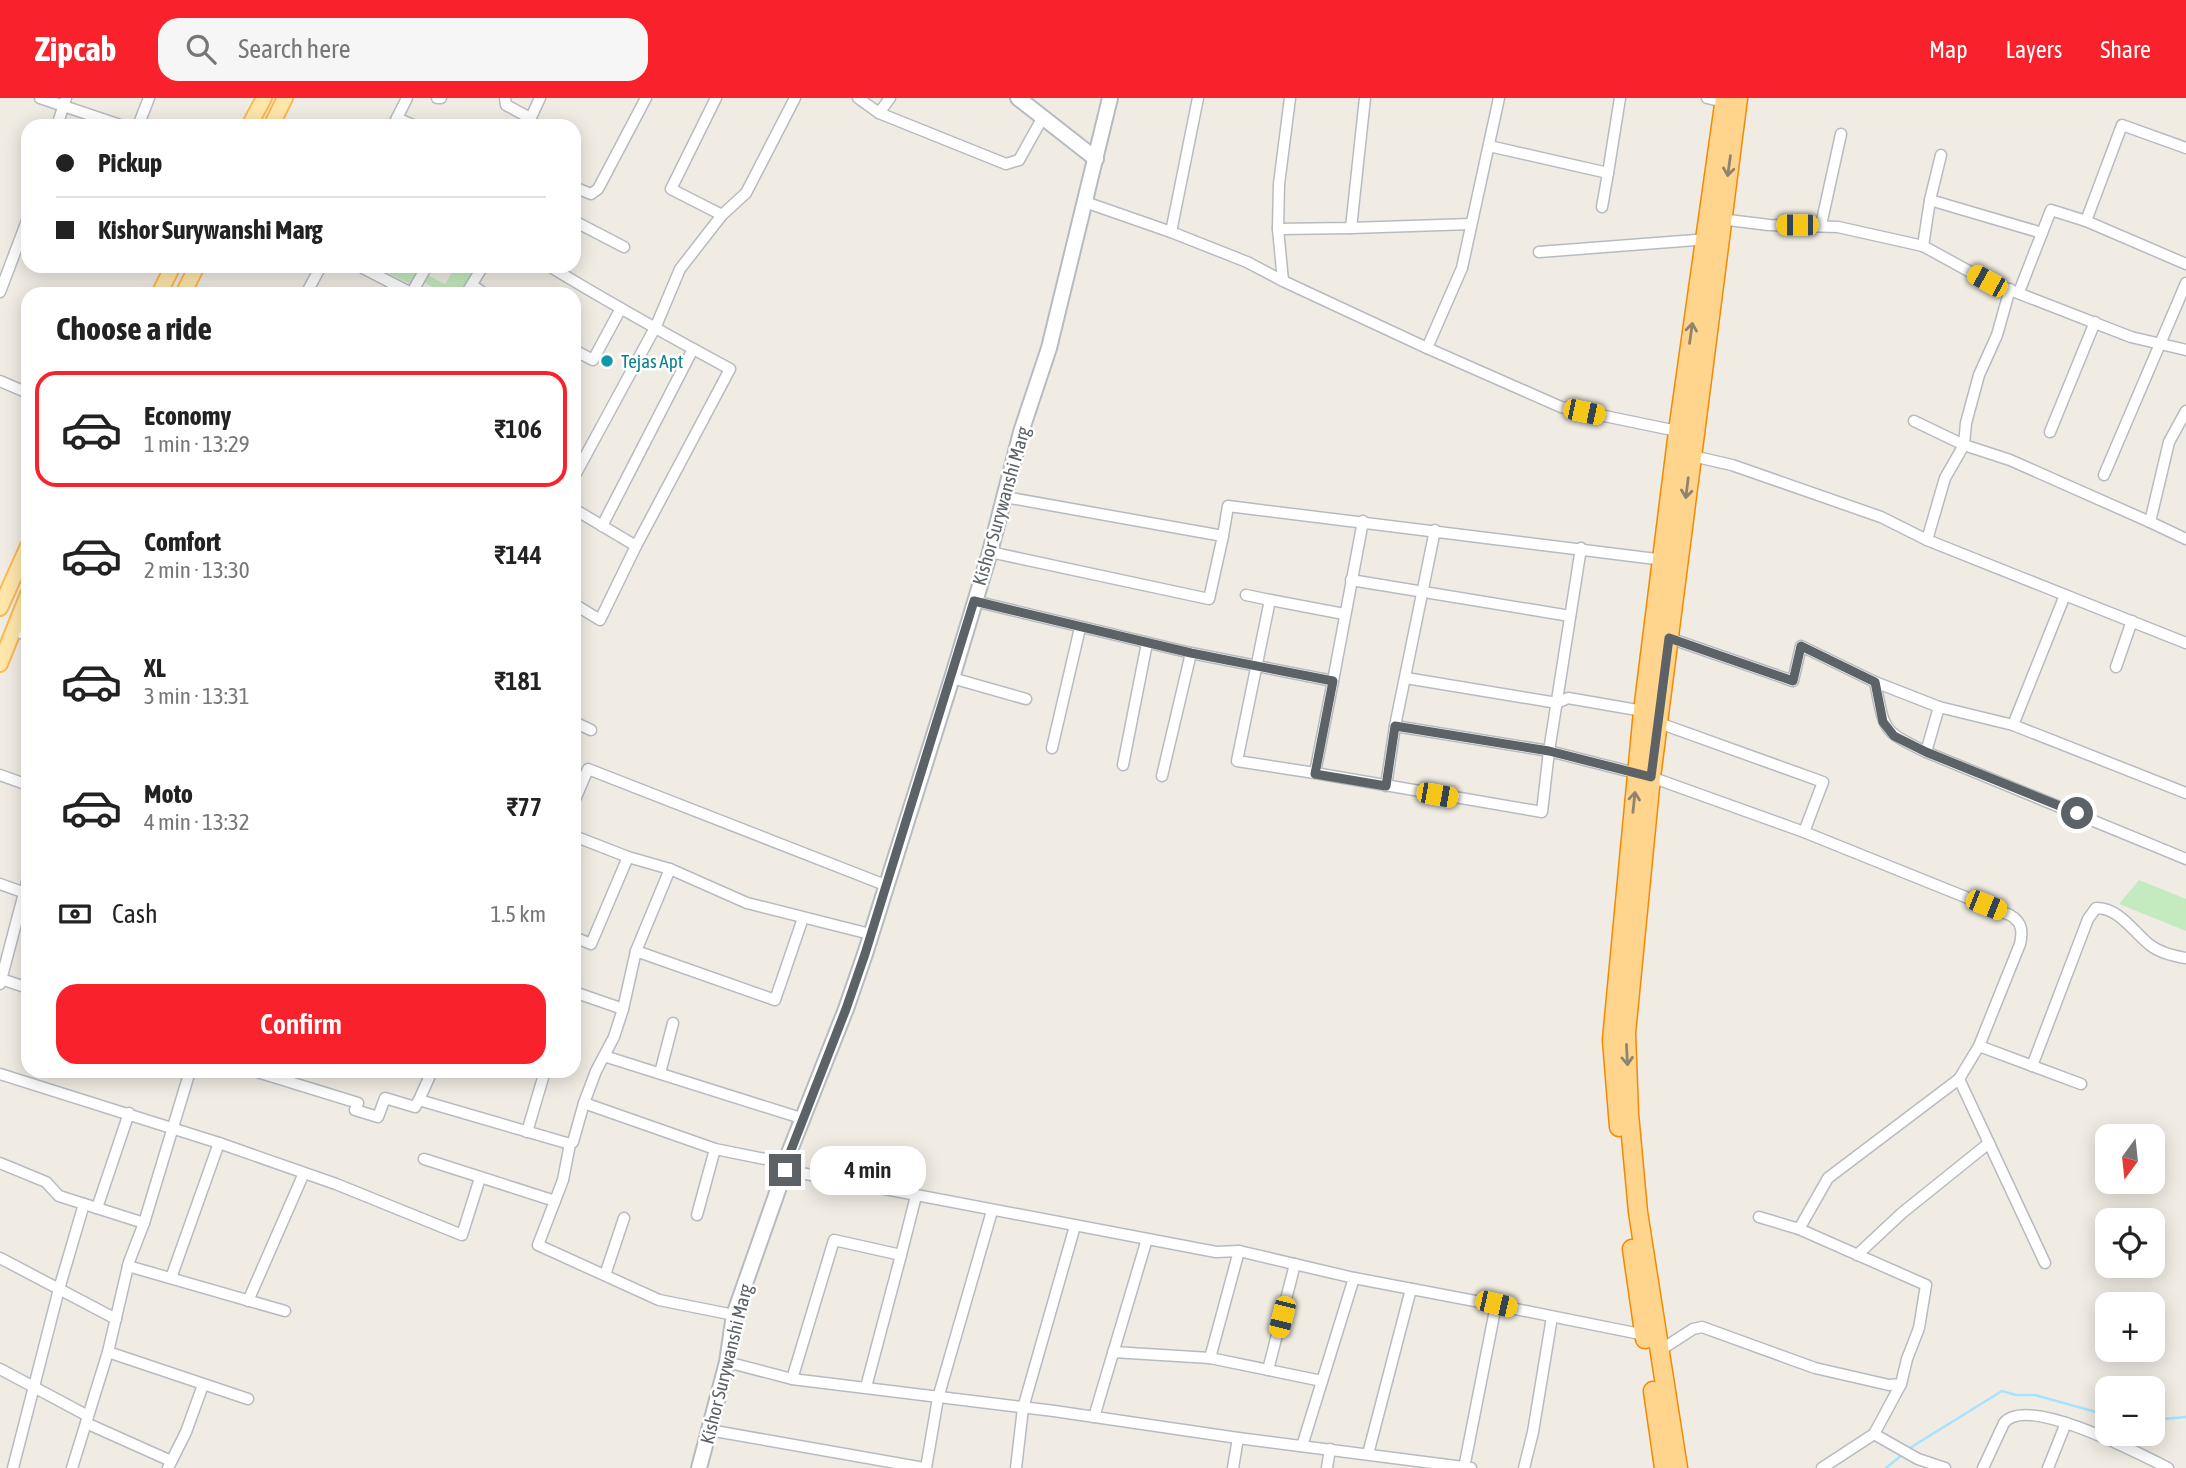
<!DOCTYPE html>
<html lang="en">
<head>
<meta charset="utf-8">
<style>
  body { margin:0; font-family:"Asap Condensed",sans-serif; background:#f6f6f6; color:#222; height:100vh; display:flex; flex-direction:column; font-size:26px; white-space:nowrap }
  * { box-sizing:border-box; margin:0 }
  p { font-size:23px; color:#767676 }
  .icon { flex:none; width:38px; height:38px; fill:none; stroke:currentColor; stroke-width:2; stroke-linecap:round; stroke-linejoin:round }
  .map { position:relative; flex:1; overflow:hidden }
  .drawer { position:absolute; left:21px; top:189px; width:560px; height:791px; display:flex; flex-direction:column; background:#fff; border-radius:21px; box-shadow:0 4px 18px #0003 }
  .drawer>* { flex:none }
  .hud { position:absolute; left:21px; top:21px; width:560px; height:154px; border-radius:21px; box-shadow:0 4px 18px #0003; display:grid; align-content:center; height:154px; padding:0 35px; background:#fff }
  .needle { width:46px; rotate:195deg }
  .fabs { position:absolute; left:2095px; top:1026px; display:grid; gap:14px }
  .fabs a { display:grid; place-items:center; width:70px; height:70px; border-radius:14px; background:#fff; box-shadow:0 4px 18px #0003; font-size:35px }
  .end { position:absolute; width:32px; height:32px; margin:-16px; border:9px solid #5c6266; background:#fff; box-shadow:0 0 0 4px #fff }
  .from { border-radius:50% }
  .bubble { position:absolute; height:49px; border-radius:21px; background:#fff; box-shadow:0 4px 18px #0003; font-size:23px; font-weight:600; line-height:49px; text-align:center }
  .car { position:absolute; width:21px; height:42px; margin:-21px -10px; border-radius:9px; box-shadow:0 0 5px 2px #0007; background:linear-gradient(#f5c518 24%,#345 0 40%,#f5c518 0 76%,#345 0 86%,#f5c518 0) }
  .hud b { display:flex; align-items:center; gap:24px; height:66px; font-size:26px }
  .hud b+b { border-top:2px solid #e0e0e0 }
  .hud i { width:18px; height:18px; background:#222 }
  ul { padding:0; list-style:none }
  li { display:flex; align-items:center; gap:21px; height:116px; margin:0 14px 10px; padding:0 21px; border:4px solid transparent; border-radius:21px }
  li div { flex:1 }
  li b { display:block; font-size:26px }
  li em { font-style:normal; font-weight:600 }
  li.selected { border-color:#f9212b }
  li>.icon { width:63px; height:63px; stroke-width:1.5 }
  h2 { padding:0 35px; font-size:32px; line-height:84px }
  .pay { display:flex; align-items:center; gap:18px; height:77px; padding:0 35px; font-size:26px }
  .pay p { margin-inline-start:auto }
  .action { display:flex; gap:14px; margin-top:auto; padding:14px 35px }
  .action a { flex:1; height:80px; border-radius:21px; background:#f9212b; color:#fff; font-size:28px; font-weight:600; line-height:80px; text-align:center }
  header { display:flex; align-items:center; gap:42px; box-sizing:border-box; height:98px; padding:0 35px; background:#f9212b; color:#fff }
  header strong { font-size:33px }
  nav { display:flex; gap:38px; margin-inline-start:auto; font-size:24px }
  .search { width:490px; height:63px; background:#f6f6f6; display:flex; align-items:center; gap:18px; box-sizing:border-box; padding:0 24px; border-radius:21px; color:#767676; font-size:26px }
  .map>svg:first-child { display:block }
  .green { fill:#c4eabf }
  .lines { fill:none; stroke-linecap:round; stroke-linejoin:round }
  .stream { stroke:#a6e3ff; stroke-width:2.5 }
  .street-casing { stroke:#b7bbc0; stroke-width:13 }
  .secondary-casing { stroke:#b6bbc0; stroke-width:18 }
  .primary-casing { stroke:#feb74f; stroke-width:18 }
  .highway-casing { stroke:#f58900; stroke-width:21 }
  .street { stroke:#fff; stroke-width:10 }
  .secondary { stroke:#fff; stroke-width:14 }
  .primary { stroke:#ffe7ab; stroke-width:14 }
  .highway { stroke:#ffd48d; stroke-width:18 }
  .oneway { stroke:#8d8472 }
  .route { stroke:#5c6266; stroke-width:9 }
  .culture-dot { fill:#0f9aa8; stroke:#fff; stroke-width:2.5 }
  .labels { text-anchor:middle; stroke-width:5; stroke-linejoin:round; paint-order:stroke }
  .culture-label { font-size:19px; fill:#0d838f; stroke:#fff; text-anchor:start }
  .street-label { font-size:19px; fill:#5c6266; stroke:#fff }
</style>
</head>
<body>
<header>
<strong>Zipcab</strong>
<div class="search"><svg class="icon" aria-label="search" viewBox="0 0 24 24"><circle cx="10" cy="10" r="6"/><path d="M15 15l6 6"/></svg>Search here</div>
<nav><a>Map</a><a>Layers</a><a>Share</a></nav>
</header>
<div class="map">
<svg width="2186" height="1370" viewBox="0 0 2186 1370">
  <rect width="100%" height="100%" fill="#f0ece4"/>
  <g class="green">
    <path d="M 374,168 L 420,168 L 410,186 Z"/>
    <path d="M 456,168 L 468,173 L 473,168 L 482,168 L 465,196 L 445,196 L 422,183 L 425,176 L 445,186 Z"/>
    <path d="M 2139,782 L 2186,801 L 2186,833 L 2119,806 Z"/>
  </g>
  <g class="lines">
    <g class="stream">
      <path d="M 2152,1322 L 2186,1319"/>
      <path d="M 1886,1370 L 1913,1348 L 2002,1293 L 2016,1297 L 2035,1297 L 2107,1317"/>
    </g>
    <g class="street-casing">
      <g id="street">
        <path d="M 40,0 L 123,28"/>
        <path d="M 437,0 L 441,0"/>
        <path d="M 505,0 L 506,7 L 530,20"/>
        <path d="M 716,0 L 671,91 L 722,117"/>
        <path d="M 858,0 L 879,15 L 890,0"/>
        <path d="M 1499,0 L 1462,170 L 1427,250 L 1561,309 L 1682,334"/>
        <path d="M 1707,0 L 1724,4"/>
        <path d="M 879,15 L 1006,66 L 1019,62 L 1043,19"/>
        <path d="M 397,20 L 415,28"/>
        <path d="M 57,28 L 66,0"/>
        <path d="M 138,28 L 149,0"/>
        <path d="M 393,28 L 407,0"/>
        <path d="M 527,28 L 540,0"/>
        <path d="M 1489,48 L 1608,75 L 1602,109"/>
        <path d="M 2186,50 L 2122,27 L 2086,123 L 2186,166"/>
        <path d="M 1608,75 L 1620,0"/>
        <path d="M 574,89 L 591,96 L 598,91 L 646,0"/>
        <path d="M 1930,102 L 2042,135"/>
        <path d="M 1085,104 L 1171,134 L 1198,0"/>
        <path d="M 1720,121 L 1769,127 L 1838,129 L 1923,148 L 1987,183 L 2131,239 L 2186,252"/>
        <path d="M 574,123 L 624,149"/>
        <path d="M 1821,127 L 1841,36"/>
        <path d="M 1351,130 L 1471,126"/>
        <path d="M 1278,131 L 1351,130 L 1365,0"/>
        <path d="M 1171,134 L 1247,164 L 1283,183 L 1427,250"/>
        <path d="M 1923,148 L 1930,102 L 1941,57"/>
        <path d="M 1539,154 L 1709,141"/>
        <path d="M 359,168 L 413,196"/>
        <path d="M 549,168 C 608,204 669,238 730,271 L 636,448"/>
        <path d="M 1283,183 L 1278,131 L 1279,86 L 1290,0"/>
        <path d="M 472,187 L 485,196"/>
        <path d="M 0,194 L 28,120"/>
        <path d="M 2019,194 L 2051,112 L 2086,123"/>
        <path d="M 306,196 L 321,168"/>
        <path d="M 411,196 L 427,168"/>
        <path d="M 466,196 L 483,168"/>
        <path d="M 574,252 L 593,262 L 620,212"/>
        <path d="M 0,283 L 28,295"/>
        <path d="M 2186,313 L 2169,344 L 2150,424 L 2186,441"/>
        <path d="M 1914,323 L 1964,347 L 2010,362 L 2150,424"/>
        <path d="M 2050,334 L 2095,224"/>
        <path d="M 1688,357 L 1732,367 L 1881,419 L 1927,442 L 1945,380 L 1964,347 L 1966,325 L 1979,277 L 1997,237 L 2010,191"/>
        <path d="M 2104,377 L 2186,185"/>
        <path d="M 574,379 L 656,228 L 680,171 L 722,117 L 746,95 L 795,0"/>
        <path d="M 574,411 L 636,448 L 600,522 L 574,506"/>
        <path d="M 602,428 L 693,251"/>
        <path d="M 1223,438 L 1228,408 L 1664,462"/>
        <path d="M 1927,442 L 2065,497 L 2013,627"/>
        <path d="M 990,454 L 1209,501 L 1223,438 L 1005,399"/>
        <path d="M 1351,482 L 1570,518"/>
        <path d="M 1246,497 L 1270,502 L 1237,663 L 1315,675"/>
        <path d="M 2065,497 L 2186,545"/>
        <path d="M 1270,502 L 1344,516"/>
        <path d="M 974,503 L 1191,555 L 1333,583 L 1315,675 L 1542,714 L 1549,653 L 1581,450"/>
        <path d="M 14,532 L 28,538"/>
        <path d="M 1669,540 L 1793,583 L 1801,548 L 1875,584 L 1939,609"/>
        <path d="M 2116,569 L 2132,523"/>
        <path d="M 952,580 L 1026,601"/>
        <path d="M 1406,580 L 1557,605 L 1568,600 L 1643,613"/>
        <path d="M 1333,583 L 1363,423"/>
        <path d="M 1875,584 C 1885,633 1881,632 1926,654"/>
        <path d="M 574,624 L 591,632"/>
        <path d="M 1659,625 L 1823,684 L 1804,734 L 2010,817 C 2022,824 2023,833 2020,846 L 1979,948 L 1959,981 L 1828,1080 L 1799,1131"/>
        <path d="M 1395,628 L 1549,653 L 1651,679 L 1804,734"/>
        <path d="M 1052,650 L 1080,530"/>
        <path d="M 1123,667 L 1147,545"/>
        <path d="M 0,677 L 28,687"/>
        <path d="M 1162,678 L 1191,555"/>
        <path d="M 1386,688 L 1395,628 L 1435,432"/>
        <path d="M 2186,695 L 2013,627 L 1939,609 L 1926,654 L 2186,761"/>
        <path d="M 574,704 L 588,671 L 885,787"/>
        <path d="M 574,738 L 628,759 L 670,771 L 747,805 L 870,836"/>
        <path d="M 670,771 L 636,853 L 775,902 L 803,820"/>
        <path d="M 0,786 L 28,796"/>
        <path d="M 574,839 L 591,846 L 628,759"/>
        <path d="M 636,853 L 623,911 L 614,939 L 596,973 L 584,1005 L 573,1044 L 570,1046 L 563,1082 L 538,1147 L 659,1202 L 734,1217"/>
        <path d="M 1,881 L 28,890"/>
        <path d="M 0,886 L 28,780"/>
        <path d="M 574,894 L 623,911"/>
        <path d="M 1979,948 L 2081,986"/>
        <path d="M 604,958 L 804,1021"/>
        <path d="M 2032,968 L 2088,821 L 2096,810 C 2120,810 2133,834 2150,847 C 2160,855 2173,858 2186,860"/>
        <path d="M 254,973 L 358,1005 L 355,1012 L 378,1019 L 385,1000 L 415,1009 L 419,1002 L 570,1046"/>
        <path d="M 660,975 L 673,925"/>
        <path d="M 0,976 L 219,1045 L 336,1086 L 462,1137 L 480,1080"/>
        <path d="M 1959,981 L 2045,1165"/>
        <path d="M 419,1002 L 432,973"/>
        <path d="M 584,1005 L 715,1051 L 785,1065"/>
        <path d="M 527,1034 L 545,973"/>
        <path d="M 424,1061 L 555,1103"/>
        <path d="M 0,1065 L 46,1084 L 59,1098 L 144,1125"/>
        <path d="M 785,1072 L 1216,1154 L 1239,1153 L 1354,1180 L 1496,1207"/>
        <path d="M 97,1110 L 129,1015"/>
        <path d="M 697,1117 L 715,1051"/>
        <path d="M 901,1157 L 916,1098"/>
        <path d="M 1857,1157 L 1902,1115 L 1989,1045"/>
        <path d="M 0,1160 L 116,1221"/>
        <path d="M 128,1168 L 285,1213"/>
        <path d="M 605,1177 L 624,1120"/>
        <path d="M 171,1180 L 219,1045"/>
        <path d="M 248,1203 L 304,1075"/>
        <path d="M 1659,1253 L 1693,1231 L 1702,1229 L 1815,1270 L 1889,1287 L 1901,1286 L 1907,1261 L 1919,1230 L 1926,1187 L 1799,1131 L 1759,1119"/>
        <path d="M 108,1254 L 248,1301"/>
        <path d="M 1113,1254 L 1210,1260 L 1322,1283"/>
        <path d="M 1210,1260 L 1239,1153"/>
        <path d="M 727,1264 L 792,1281 L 1054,1313 L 1238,1340 L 1471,1370"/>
        <path d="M 0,1271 L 88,1318"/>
        <path d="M 1268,1272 L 1295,1166"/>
        <path d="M 792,1281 L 834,1142 L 901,1157 L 866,1289"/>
        <path d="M 1094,1319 L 1147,1141"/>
        <path d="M 86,1325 L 171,1363"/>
        <path d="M 709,1332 L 924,1370"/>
        <path d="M 1874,1336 L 1918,1361 L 1945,1370"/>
        <path d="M 1302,1348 L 1354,1180"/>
        <path d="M 1368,1356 L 1411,1191"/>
        <path d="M 13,1370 L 59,1191 L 84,1106"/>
        <path d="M 72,1370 L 108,1254 L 129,1164 L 144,1125 L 190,973"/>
        <path d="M 168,1370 L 186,1334 L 203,1287"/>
        <path d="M 926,1370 L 938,1300 L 992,1113"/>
        <path d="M 1016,1370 L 1023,1310 L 1075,1128"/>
        <path d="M 1233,1370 L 1238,1340"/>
        <path d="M 1327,1370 L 1330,1351"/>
        <path d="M 1464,1370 L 1496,1207 L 1645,1237"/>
        <path d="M 1524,1370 L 1533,1334 L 1552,1219"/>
        <path d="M 1822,1370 L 1874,1336 L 1901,1286"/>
        <path d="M 1983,1370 L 2004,1325 C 2027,1296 2140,1356 2168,1370"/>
        <path d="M 2048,1370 L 2066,1325"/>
      </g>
    </g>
    <g class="secondary-casing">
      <g id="secondary">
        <path d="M 1018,0 L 1096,61"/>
        <path d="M 699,1370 L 727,1264 L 734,1217 L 785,1072 L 785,1065 L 846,911 L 865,856 L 952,580 L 990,454 L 1021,334 L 1049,250 L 1110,0"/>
      </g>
    </g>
    <g class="primary-casing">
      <g id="primary">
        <path d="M 249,28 L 264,0"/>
        <path d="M 271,28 L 285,0"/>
        <path d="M 159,196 L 173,168"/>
        <path d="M 183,196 L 197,168"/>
        <path d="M 0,510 L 28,448"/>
        <path d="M 0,566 L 28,496"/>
      </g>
    </g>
    <g class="highway-casing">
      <g id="highway">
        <path d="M 1619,1029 L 1612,942 L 1643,613 L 1678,333 L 1725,0"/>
        <path d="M 1632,1151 L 1645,1241"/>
        <path d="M 1653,1293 L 1664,1370"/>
        <path d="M 1678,1370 L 1638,1114 L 1629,1016 L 1626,935 L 1651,679 L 1738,0"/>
      </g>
    </g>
    <use href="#street" class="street"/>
    <use href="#secondary" class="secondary"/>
    <use href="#primary" class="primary"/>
    <use href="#highway" class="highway"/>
  </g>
  <defs><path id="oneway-shaft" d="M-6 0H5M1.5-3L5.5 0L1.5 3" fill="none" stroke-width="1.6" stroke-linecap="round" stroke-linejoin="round" transform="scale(1.75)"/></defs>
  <g class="oneway">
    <use href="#oneway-shaft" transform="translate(1729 68) rotate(98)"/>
    <use href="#oneway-shaft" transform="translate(1691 235) rotate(-82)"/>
    <use href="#oneway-shaft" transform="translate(1687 390) rotate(97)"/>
    <use href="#oneway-shaft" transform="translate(1634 704) rotate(-84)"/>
    <use href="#oneway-shaft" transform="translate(1627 957) rotate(87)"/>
  </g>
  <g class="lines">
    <path class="route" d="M 785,1072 L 786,1065 L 846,911 L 865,856 L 974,503 L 1191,555 L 1333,583 L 1315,676 L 1386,688 L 1395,628 L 1549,653 L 1651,679 L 1669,540 L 1793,583 L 1801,548 L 1875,584 L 1883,624 L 1894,638 L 1926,654 L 2077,715"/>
  </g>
  <circle class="culture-dot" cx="607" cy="263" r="7"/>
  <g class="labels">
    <g class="culture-label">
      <text x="621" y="270">Tejas Apt</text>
    </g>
    <g class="street-label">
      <text transform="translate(1001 408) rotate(-74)" y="7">Kishor Surywanshi Marg</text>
      <text transform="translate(726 1266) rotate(-76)" y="7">Kishor Surywanshi Marg</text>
    </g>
  </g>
</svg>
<div class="fabs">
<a><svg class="needle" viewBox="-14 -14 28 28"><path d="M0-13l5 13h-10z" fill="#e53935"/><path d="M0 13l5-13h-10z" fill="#767676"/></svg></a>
<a><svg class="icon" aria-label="locate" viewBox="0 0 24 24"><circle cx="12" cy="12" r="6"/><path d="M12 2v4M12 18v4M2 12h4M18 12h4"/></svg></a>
<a>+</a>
<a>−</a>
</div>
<i class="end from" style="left:2077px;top:715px"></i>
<i class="end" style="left:785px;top:1072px"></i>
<div class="bubble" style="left:810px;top:1048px;width:116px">4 min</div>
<i class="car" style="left:1797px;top:127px;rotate:270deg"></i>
<i class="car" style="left:1987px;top:183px;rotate:299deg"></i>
<i class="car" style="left:1584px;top:314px;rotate:102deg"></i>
<i class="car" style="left:1437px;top:697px;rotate:100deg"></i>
<i class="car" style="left:1986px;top:807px;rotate:112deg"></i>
<i class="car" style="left:1496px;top:1206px;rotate:103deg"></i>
<i class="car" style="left:1282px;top:1219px;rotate:194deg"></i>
<div class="hud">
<b><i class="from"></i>Pickup</b>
<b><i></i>Kishor Surywanshi Marg</b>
</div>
<section class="drawer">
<h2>Choose a ride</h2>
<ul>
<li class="selected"><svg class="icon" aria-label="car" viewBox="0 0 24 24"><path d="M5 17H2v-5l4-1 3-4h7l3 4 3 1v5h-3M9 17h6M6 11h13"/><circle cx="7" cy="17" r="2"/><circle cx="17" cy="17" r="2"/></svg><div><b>Economy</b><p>1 min · 13:29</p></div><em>₹106</em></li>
<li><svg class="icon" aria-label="car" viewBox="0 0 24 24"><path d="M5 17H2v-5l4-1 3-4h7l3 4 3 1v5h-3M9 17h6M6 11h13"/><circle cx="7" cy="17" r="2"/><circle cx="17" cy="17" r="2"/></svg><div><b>Comfort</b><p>2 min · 13:30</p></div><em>₹144</em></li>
<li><svg class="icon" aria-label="car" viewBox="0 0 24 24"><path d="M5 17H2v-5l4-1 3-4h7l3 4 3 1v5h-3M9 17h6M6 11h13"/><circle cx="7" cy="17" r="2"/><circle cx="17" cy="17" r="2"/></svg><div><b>XL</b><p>3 min · 13:31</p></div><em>₹181</em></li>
<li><svg class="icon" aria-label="car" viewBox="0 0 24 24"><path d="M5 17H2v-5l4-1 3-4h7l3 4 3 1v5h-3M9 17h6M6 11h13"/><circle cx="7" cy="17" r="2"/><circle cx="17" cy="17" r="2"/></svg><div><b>Moto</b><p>4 min · 13:32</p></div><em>₹77</em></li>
</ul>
<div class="pay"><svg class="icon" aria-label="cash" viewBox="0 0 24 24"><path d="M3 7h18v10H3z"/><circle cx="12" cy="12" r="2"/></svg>Cash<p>1.5 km</p></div>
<div class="action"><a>Confirm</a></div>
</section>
</div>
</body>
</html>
